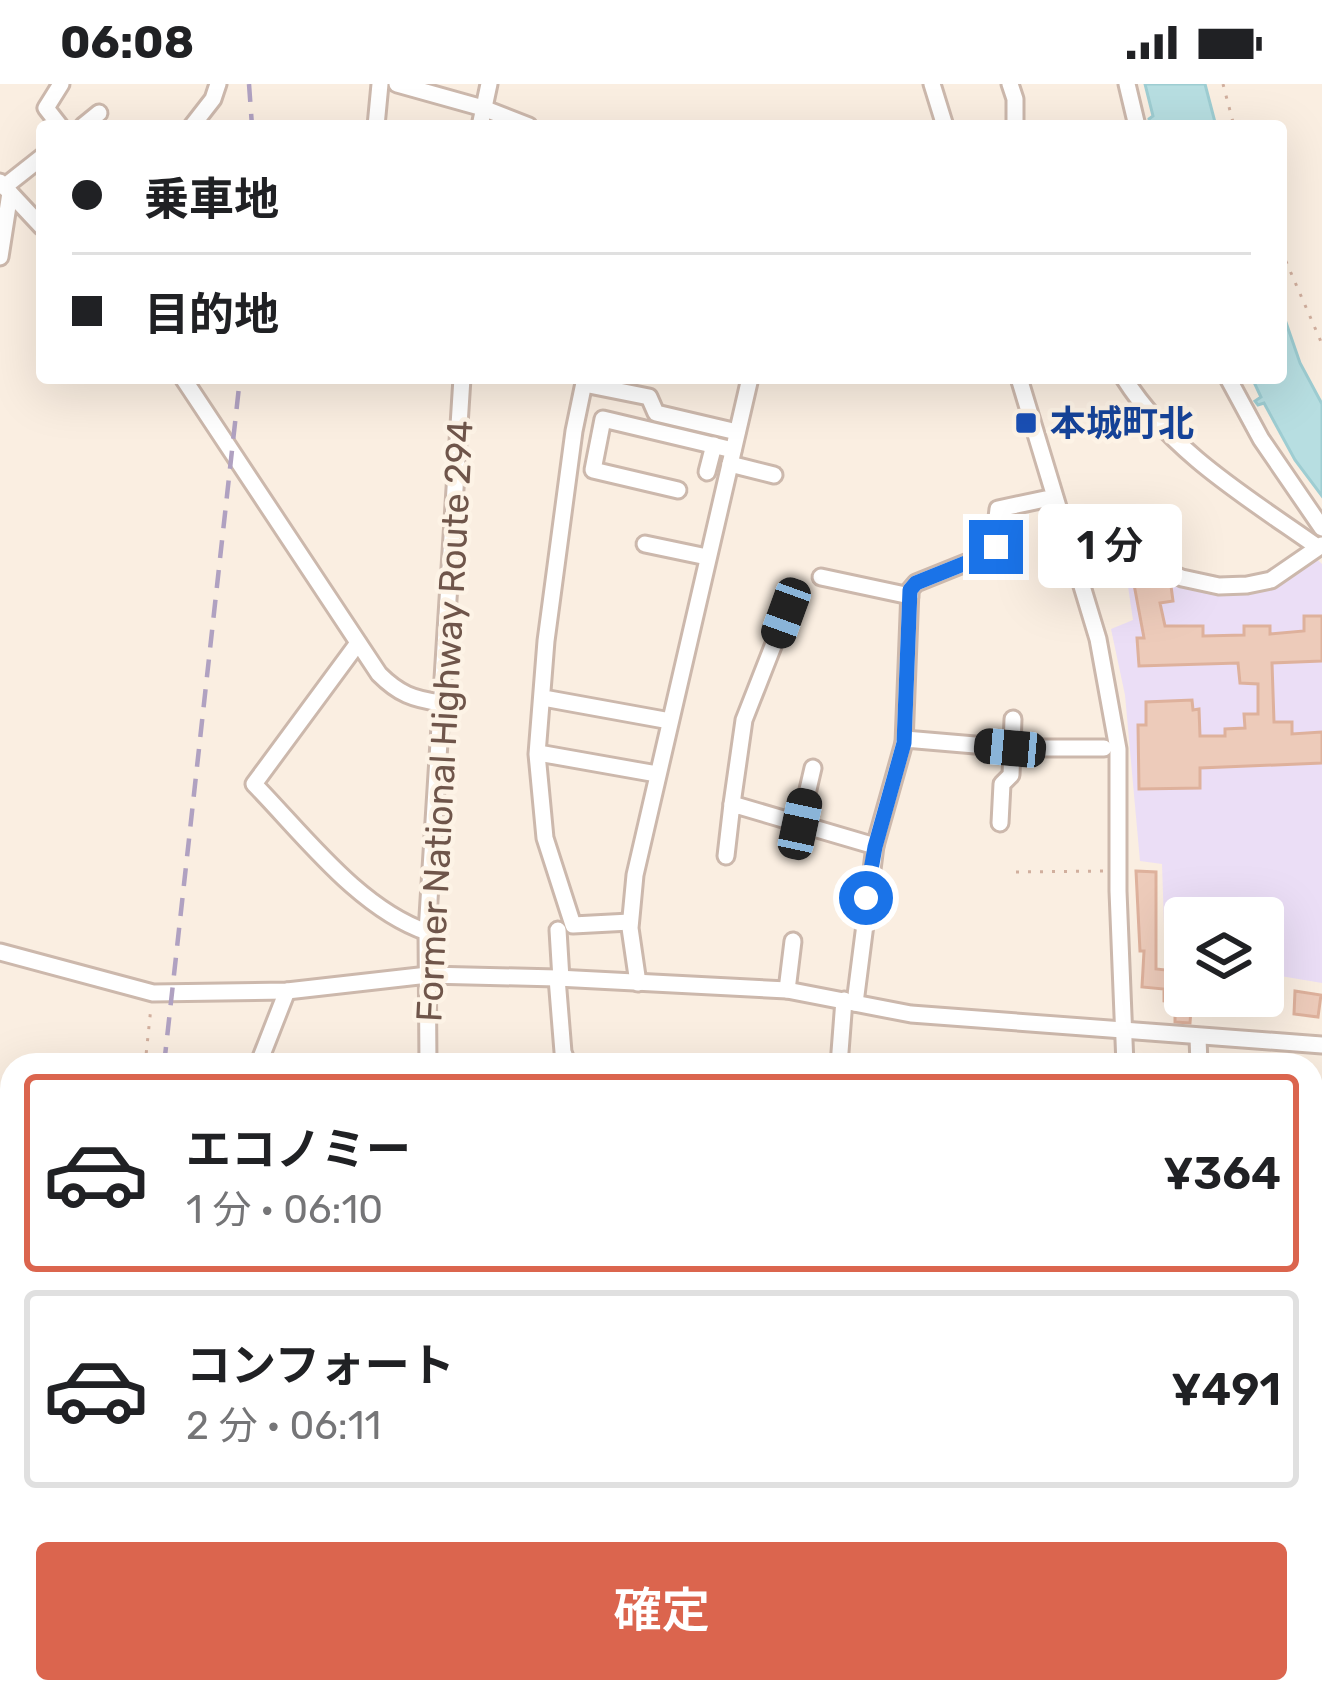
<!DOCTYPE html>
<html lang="ja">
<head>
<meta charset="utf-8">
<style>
  body { margin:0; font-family:Rubik,"Noto Sans JP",sans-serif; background:#f2f2f2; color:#202124; height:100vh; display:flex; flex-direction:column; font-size:45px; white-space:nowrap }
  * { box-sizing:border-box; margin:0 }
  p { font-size:39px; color:#757577 }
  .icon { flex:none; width:66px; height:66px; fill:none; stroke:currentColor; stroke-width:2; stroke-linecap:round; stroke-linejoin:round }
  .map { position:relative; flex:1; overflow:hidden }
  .details { position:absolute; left:0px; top:969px; width:1323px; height:651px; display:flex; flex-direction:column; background:#fff; border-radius:36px 36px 0 0; box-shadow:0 12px 48px #0002 }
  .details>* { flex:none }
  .top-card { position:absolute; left:36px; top:36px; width:1251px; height:264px; border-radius:12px; box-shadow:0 12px 48px #0002; display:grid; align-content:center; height:264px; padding:0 36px; background:#fff }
  .tools { position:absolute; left:1164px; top:813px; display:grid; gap:24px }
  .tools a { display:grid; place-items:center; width:120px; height:120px; border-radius:12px; background:#fff; box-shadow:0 12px 48px #0002; font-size:60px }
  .end { position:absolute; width:54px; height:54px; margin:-27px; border:15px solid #1a73e8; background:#fff; box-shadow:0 0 0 6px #fff }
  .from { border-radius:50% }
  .bubble { position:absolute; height:84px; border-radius:12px; background:#fff; box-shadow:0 12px 48px #0002; font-size:39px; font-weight:600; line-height:84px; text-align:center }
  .car { position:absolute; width:36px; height:72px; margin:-36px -18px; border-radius:15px; box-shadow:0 0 9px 3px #0007; background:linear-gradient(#222 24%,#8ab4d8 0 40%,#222 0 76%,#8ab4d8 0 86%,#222 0) }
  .top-card b { display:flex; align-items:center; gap:42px; height:114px; font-size:45px }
  .top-card b+b { border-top:3px solid #e0e0e0 }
  .top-card i { width:30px; height:30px; background:#202124 }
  ul { padding:21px 0 0; list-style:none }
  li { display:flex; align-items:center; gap:36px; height:198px; margin:0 24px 18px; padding:0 12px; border:6px solid #e0e0e0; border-radius:12px }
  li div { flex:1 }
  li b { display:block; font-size:45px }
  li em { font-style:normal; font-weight:600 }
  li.active { border-color:#db654e }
  li>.icon { width:108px; height:108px; stroke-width:1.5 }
  .primary-button { display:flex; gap:24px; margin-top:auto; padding:24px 36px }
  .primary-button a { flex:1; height:138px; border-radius:12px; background:#db654e; color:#fff; font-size:48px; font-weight:600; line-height:138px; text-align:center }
  .status { display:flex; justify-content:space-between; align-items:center; height:84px; padding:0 60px; background:#fff; direction:ltr }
  .status svg { height:33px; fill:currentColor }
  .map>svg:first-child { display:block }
  .education { fill:#ebdef6 }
  .water { fill:#b7dee1; stroke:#9ecdd2; stroke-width:3 }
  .building { fill:#edcbba; stroke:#deb19c; stroke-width:3 }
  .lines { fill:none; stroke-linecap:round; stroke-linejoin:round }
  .minor-casing { stroke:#ccb8ac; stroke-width:21 }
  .major-casing { stroke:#d7cfcc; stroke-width:27 }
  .path { stroke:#d1af9e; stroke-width:3; stroke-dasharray:3 9; stroke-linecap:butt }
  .minor { stroke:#fff; stroke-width:15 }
  .major { stroke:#f4ce9d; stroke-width:21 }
  .rail { stroke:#b0a1c1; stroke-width:4.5; stroke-dasharray:18 12; stroke-linecap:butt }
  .route { stroke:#1a73e8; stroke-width:15 }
  .transit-dot { fill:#1a4fb4; stroke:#fdf3e6; stroke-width:4.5 }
  .labels { text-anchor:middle; stroke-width:9; stroke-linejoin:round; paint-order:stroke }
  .transit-label { font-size:36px; font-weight:bold; fill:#164399; stroke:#fdf3e6; text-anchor:start }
  .street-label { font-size:36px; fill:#6f554a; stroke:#fdf3e6 }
</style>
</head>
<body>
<div class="status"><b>06:08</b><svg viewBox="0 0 49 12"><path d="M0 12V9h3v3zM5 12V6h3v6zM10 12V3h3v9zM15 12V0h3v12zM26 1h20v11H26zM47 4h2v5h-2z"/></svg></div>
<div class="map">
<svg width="1322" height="1618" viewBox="0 0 1322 1618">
  <rect width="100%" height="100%" fill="#faeee1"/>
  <path class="education" d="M 1312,470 L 1322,480 L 1322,899 L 1263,889 L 1263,834 L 1185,834 L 1185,876 L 1165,872 L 1162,780 L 1140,777 L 1125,611 L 1111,545 L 1133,536 L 1125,482 L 1142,481 L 1185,500 L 1280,498 L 1294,490 Z"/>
  <g class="water">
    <path d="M 1145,0 L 1205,0 L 1216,42 L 1150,41 L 1149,35 L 1153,32 Z"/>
    <path d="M 1281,224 L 1300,279 L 1322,320 L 1322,412 L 1295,376 L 1264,319 L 1258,321 L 1255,317 L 1261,313 L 1252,294 L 1281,294 Z"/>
  </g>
  <g class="building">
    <path d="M 1148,492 L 1171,502 L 1173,517 L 1160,519 L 1165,542 L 1203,542 L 1203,552 L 1244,551 L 1244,542 L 1270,542 L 1270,550 L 1304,547 L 1304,532 L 1322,532 L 1322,577 L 1272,579 L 1274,638 L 1292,638 L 1292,650 L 1322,648 L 1322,679 L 1200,684 L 1200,704 L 1139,705 L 1138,641 L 1146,641 L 1146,618 L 1192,616 L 1193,626 L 1199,625 L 1200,652 L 1225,652 L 1225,645 L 1245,644 L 1244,630 L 1258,630 L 1258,600 L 1240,599 L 1238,579 L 1139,582 L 1137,554 L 1144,554 L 1133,495 Z"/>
    <path d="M 1136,787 L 1156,788 L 1156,885 L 1185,888 L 1185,912 L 1192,912 L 1190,939 L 1175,938 L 1175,918 L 1164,917 L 1164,905 L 1142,903 L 1144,867 L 1140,867 Z"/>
    <path d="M 1295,907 L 1321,911 L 1318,933 L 1294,930 Z"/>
  </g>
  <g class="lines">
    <g class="minor-casing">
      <g id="minor">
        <path d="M 397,0 L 483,24 L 529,42"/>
        <path d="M 932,0 L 945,42"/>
        <path d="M 1010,0 L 1015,15 L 1015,42"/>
        <path d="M 1127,0 L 1137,42"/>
        <path d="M 60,42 L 46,24 L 61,0"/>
        <path d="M 83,42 L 99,29"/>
        <path d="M 192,42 L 213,15 L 218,0"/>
        <path d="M 376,42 L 380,0"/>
        <path d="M 480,42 L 489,0"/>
        <path d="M 0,98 L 42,143"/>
        <path d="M 4,103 L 42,73"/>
        <path d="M 0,173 L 10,109"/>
        <path d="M 183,294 L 379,590 C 399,610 413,615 441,619"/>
        <path d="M 585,294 L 574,347 L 546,557 L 537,670 L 545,754 L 573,841 L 630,838"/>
        <path d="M 1019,294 L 1098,555 L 1118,665 L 1118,807 L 1125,981"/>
        <path d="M 1124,294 C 1171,368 1245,412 1316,462"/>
        <path d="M 1228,294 L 1261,355 L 1322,444"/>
        <path d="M 584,300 L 649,313 L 656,329 L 737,348"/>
        <path d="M 730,380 L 774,391"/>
        <path d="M 707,388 L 714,361"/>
        <path d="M 678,406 L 593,386 L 603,335 L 733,366"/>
        <path d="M 645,460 L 707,473"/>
        <path d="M 1080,489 L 1141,476 L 1182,494 L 1219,502 L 1247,501 L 1271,496 L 1322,461"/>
        <path d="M 821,493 L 910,512"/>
        <path d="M 358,559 L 254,700 C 303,750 359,825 427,848"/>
        <path d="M 549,615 L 670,637"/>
        <path d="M 904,659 L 910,506 L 916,499 L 993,468 L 998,425 L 1045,415"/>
        <path d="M 544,670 L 657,690"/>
        <path d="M 732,720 L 744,636 L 786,529"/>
        <path d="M 1000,739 L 1002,700 L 1011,691 L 1013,635"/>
        <path d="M 800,740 L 813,684"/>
        <path d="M 726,772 L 732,720 L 875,762"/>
        <path d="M 558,846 L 561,895"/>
        <path d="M 0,868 L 153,909 L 287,907 L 428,891 L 557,894 L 787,906 L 911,930 L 1322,961"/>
        <path d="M 557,894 L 563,968 L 568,981"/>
        <path d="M 638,899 L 630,844 L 635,791 L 750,294"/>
        <path d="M 787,906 L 793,857"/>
        <path d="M 855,919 L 875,762 L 905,655 L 1010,664 L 1104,664"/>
        <path d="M 1198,953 L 1199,981"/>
        <path d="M 258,981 L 287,907"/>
        <path d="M 428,981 L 427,848 L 462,294"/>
        <path d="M 839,981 L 844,916"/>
        <path d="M 1311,1303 L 1322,1305"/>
        <path d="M 0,1521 L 12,1522"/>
        <path d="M 0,1542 L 12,1578"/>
        <path d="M 45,1608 L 59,1618"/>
        <path d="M 358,1608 L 358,1618"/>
        <path d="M 440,1608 L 440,1618"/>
        <path d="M 621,1608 L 622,1618"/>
        <path d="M 1029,1608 L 1031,1618"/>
        <path d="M 1132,1608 L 1132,1618"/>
        <path d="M 74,1618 L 75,1608"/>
        <path d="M 109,1618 L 110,1608"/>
        <path d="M 284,1618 L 285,1608"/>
      </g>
    </g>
    <g class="major-casing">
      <g id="major">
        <path d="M 1311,1570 L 1322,1570"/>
        <path d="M 727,1618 L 808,1608"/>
      </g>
    </g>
    <g class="path">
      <path d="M 1223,0 L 1234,42"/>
      <path d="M 1281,166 L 1322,260"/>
      <path d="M 1016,788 L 1104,787"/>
      <path d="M 145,981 L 151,923"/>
    </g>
    <use href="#minor" class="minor"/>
    <use href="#major" class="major"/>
    <g class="rail">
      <path d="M 249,0 L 252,42"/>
      <path d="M 164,981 L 240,294"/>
      <path d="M 91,1618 L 92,1608"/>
    </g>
  </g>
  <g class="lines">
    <path class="route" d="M 866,814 L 875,763 L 904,659 L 910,506 L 916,499 L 993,468 L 996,463"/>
  </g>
  <rect class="transit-dot" x="1014" y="327" width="24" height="24" rx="6"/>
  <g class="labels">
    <g class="transit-label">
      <text x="1050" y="352">本城町北</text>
    </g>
    <g class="street-label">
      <text transform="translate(444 637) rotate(-87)" y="13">Former National Highway Route 294</text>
    </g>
  </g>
</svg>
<div class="tools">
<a><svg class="icon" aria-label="layers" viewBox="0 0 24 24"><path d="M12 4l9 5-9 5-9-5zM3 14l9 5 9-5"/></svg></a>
</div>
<i class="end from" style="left:866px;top:814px"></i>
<i class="end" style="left:996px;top:463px"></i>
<div class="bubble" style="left:1038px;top:420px;width:144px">1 分</div>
<i class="car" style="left:786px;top:529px;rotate:200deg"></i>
<i class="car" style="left:1010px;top:664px;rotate:275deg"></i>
<i class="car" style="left:800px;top:740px;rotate:12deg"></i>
<div class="top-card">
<b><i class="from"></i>乗車地</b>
<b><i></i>目的地</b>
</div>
<section class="details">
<ul>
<li class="active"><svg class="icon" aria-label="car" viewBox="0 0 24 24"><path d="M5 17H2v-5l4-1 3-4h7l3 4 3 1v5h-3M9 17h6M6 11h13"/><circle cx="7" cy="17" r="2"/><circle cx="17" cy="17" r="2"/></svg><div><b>エコノミー</b><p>1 分 · 06:10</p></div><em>¥364</em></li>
<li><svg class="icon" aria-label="car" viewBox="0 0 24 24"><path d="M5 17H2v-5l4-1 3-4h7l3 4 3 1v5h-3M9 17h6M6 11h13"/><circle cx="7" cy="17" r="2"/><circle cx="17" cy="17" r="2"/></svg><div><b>コンフォート</b><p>2 分 · 06:11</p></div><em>¥491</em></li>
</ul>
<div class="primary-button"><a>確定</a></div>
</section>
</div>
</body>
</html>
